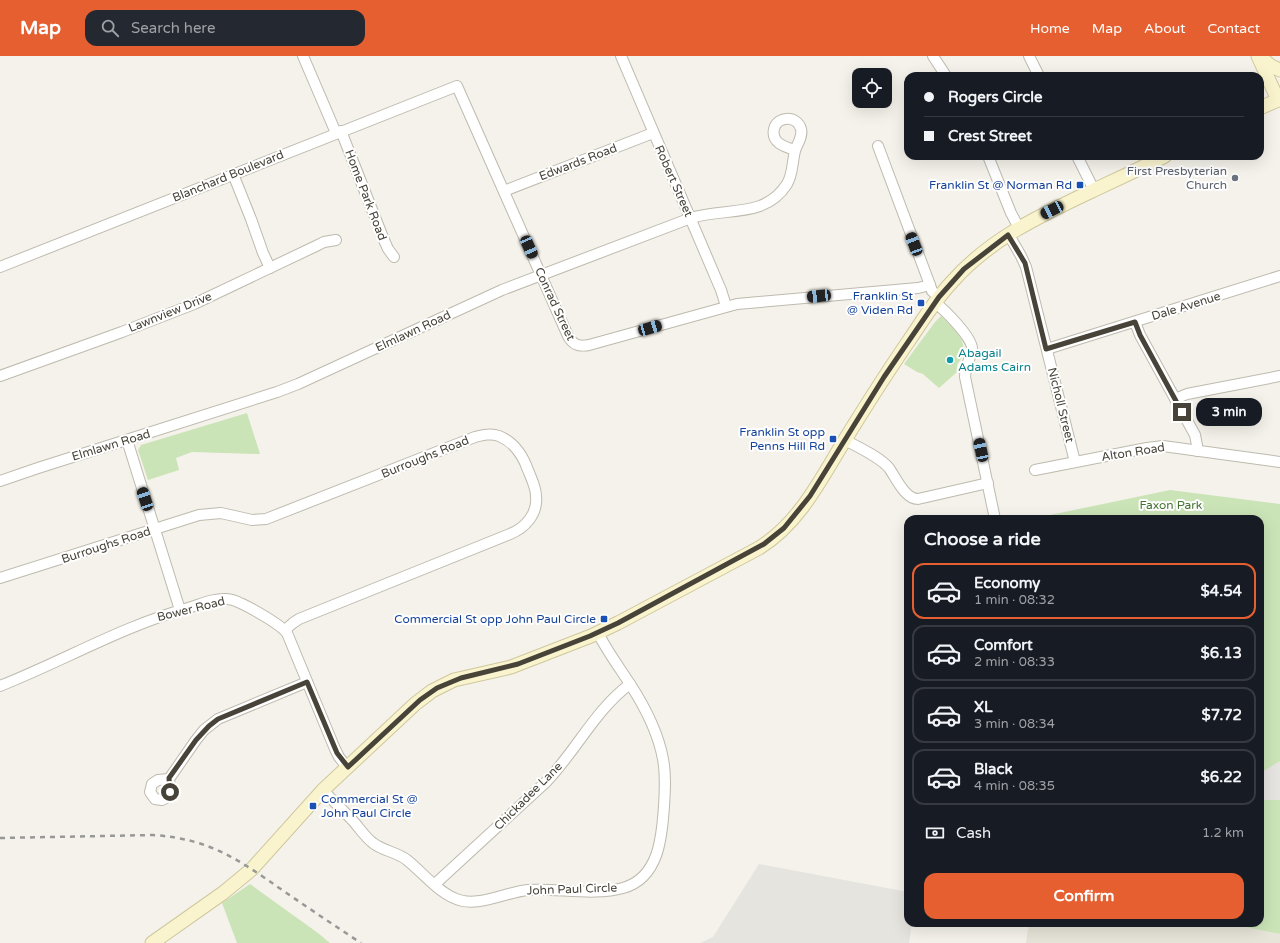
<!DOCTYPE html>
<html lang="en">
<head>
<meta charset="utf-8">
<style>
  body { margin:0; font-family:"Varela Round",sans-serif; background:#242831; color:#f1f3f6; height:100vh; display:flex; flex-direction:column; font-size:15px; white-space:nowrap }
  * { box-sizing:border-box; margin:0 }
  p { font-size:13px; color:#9ea1a6 }
  .icon { flex:none; width:22px; height:22px; fill:none; stroke:currentColor; stroke-width:2; stroke-linecap:round; stroke-linejoin:round }
  .map { position:relative; flex:1; overflow:hidden }
  .side { position:absolute; left:904px; top:459px; width:360px; height:412px; display:flex; flex-direction:column; background:#171b24; border-radius:12px; box-shadow:0 4px 16px #0002 }
  .side>* { flex:none }
  .top-card { position:absolute; left:904px; top:16px; width:360px; height:88px; border-radius:12px; box-shadow:0 4px 16px #0002; display:grid; align-content:center; height:88px; padding:0 20px; background:#171b24 }
  .buttons { position:absolute; left:852px; top:12px; display:grid; gap:8px }
  .buttons a { display:grid; place-items:center; width:40px; height:40px; border-radius:8px; background:#171b24; box-shadow:0 4px 16px #0002; font-size:20px }
  .end { position:absolute; width:18px; height:18px; margin:-9px; border:5px solid #474339; background:#fff; box-shadow:0 0 0 2px #fff }
  .from { border-radius:50% }
  .bubble { position:absolute; height:28px; border-radius:12px; background:#171b24; box-shadow:0 4px 16px #0002; font-size:13px; font-weight:700; line-height:28px; text-align:center }
  .car { position:absolute; width:12px; height:24px; margin:-12px -6px; border-radius:5px; box-shadow:0 0 3px 1px #0007; background:linear-gradient(#222 24%,#8ab4d8 0 40%,#222 0 76%,#8ab4d8 0 86%,#222 0) }
  .top-card b { display:flex; align-items:center; gap:14px; height:38px; font-size:15px }
  .top-card b+b { border-top:1px solid #363941 }
  .top-card i { width:10px; height:10px; background:#f1f3f6 }
  ul { padding:0; list-style:none }
  li { display:flex; align-items:center; gap:12px; height:56px; margin:0 8px 6px; padding:0 12px; border:2px solid #363941; border-radius:12px }
  li div { flex:1 }
  li b { display:block; font-size:15px }
  li em { font-style:normal; font-weight:700 }
  li.current { border-color:#e55f30 }
  li>.icon { width:36px; height:36px; stroke-width:1.5 }
  h2 { padding:0 20px; font-size:18px; line-height:48px }
  .pay { display:flex; align-items:center; gap:10px; height:44px; padding:0 20px; font-size:15px }
  .pay p { margin-inline-start:auto }
  .action { display:flex; gap:8px; margin-top:auto; padding:8px 20px }
  .action a { flex:1; height:46px; border-radius:12px; background:#e55f30; color:#fff; font-size:16px; font-weight:700; line-height:46px; text-align:center }
  header { display:flex; align-items:center; gap:24px; box-sizing:border-box; height:56px; padding:0 20px; background:#e55f30; color:#fff }
  header strong { font-size:19px }
  nav { display:flex; gap:22px; margin-inline-start:auto; font-size:14px }
  .search { width:280px; height:36px; background:#242831; display:flex; align-items:center; gap:10px; box-sizing:border-box; padding:0 14px; border-radius:12px; color:#9ea1a6; font-size:15px }
  .map>svg:first-child { display:block }
  .residential { fill:#e7e4d9 }
  .industrial { fill:#e6e4df }
  .green { fill:#cbe4b7 }
  .parking { fill:#e6e4e1 }
  .lines { fill:none; stroke-linecap:round; stroke-linejoin:round }
  .street-casing { stroke:#bebaae; stroke-width:12 }
  .secondary-casing { stroke:#cfc79e; stroke-width:15 }
  .street { stroke:#fff; stroke-width:10 }
  .secondary { stroke:#faf4ce; stroke-width:13 }
  .rail { stroke:#989898; stroke-width:2.5; stroke-dasharray:5 5; stroke-linecap:butt }
  .route { stroke:#474339; stroke-width:5 }
  .worship-dot { fill:#6b7280; stroke:#fff; stroke-width:1.5 }
  .transit-dot { fill:#1a4fb4; stroke:#fff; stroke-width:1.5 }
  .culture-dot { fill:#0f9aa8; stroke:#fff; stroke-width:1.5 }
  .labels { text-anchor:middle; stroke-width:4; stroke-linejoin:round; paint-order:stroke }
  .street-label { font-size:12px; fill:#474339; stroke:#fff }
  .worship-label { font-size:12px; fill:#5b616d; stroke:#fff; text-anchor:end }
  .transit-label { font-size:12px; fill:#164399; stroke:#fff; text-anchor:end }
  .culture-label { font-size:12px; fill:#0d838f; stroke:#fff; text-anchor:start }
  .park-label { font-size:12px; fill:#437431; stroke:#fff }
</style>
</head>
<body>
<header>
<strong>Map</strong>
<div class="search"><svg class="icon" aria-label="search" viewBox="0 0 24 24"><circle cx="10" cy="10" r="6"/><path d="M15 15l6 6"/></svg>Search here</div>
<nav><a>Home</a><a>Map</a><a>About</a><a>Contact</a></nav>
</header>
<div class="map">
<svg width="1280" height="887" viewBox="0 0 1280 887">
  <rect width="100%" height="100%" fill="#f4f2ea"/>
  <path class="residential" d="M 1029,867 L 1224,867 L 1280,878 L 1280,887 L 1026,887 Z"/>
  <path class="industrial" d="M 759,808 L 908,836 L 908,867 L 912,867 L 909,887 L 700,887 L 713,881 Z"/>
  <g class="green">
    <path d="M 941,260 C 951,270 967,283 963,298 C 961,307 956,304 957,316 L 939,332 L 923,318 L 917,316 L 904,308 L 935,266 Z"/>
    <path d="M 247,357 L 260,398 L 192,396 L 176,402 L 179,414 L 148,424 L 138,394 L 141,389 Z"/>
    <path d="M 1170,434 L 1280,448 L 1280,878 L 1224,867 L 1260,867 L 1260,463 L 1031,463 Z"/>
    <path d="M 250,828 L 318,877 L 330,887 L 237,887 L 222,847 Z"/>
  </g>
  <path class="parking" d="M 1280,705 L 1280,744 L 1260,744 L 1260,715 L 1262,716 Z"/>
  <g class="lines">
    <g class="street-casing">
      <g id="street">
        <path d="M 303,0 L 336,77"/>
        <path d="M 621,0 L 721,234 L 726,250"/>
        <path d="M 933,0 L 946,20"/>
        <path d="M 1029,0 L 1039,20"/>
        <path d="M 341,75 L 384,184 L 388,193 L 394,201"/>
        <path d="M 878,90 L 930,229 L 932,235 L 939,241"/>
        <path d="M 988,100 L 1011,157 L 1019,172"/>
        <path d="M 1077,100 L 1094,134"/>
        <path d="M 233,118 L 251,163 L 263,197 L 270,212"/>
        <path d="M 504,135 L 653,77"/>
        <path d="M 1009,179 L 1021,200 L 1026,211 L 1075,406"/>
        <path d="M 0,211 L 457,30 L 568,280 C 573,289 579,291 589,289 L 737,248 L 918,232 L 930,229"/>
        <path d="M 935,247 C 944,253 974,283 972,294 C 970,305 965,308 965,321 L 995,463"/>
        <path d="M 1135,266 L 1140,279 L 1195,379 L 1197,389 L 1197,395"/>
        <path d="M 1047,293 L 1280,220"/>
        <path d="M 0,320 L 122,276 L 194,248 L 316,190 L 324,186 L 336,184"/>
        <path d="M 1175,343 L 1187,338 L 1280,320"/>
        <path d="M 127,384 L 180,554"/>
        <path d="M 845,384 C 858,391 880,401 889,412 C 896,422 905,443 918,443 L 988,427"/>
        <path d="M 1035,414 L 1147,392 L 1163,390 L 1280,406"/>
        <path d="M 0,425 L 38,412 L 277,336 L 298,328 L 502,234 L 691,162 C 725,151 765,163 787,128 C 793,118 792,107 795,95 C 797,88 803,81 801,73 C 797,59 777,60 774,73 C 771,87 785,91 795,94"/>
        <path d="M 0,522 L 199,459 L 221,457 L 252,464 L 266,463 L 475,381 C 483,379 491,377 499,380 C 514,386 523,400 528,414 C 531,422 536,431 536,440 C 538,458 525,472 510,478 L 299,563 L 293,567 L 285,574"/>
        <path d="M 0,630 C 63,605 123,570 188,552 C 201,548 214,542 227,543 C 238,543 280,568 287,577 L 335,693 L 339,701 L 347,711"/>
        <path d="M 169,723 L 196,684 L 204,674 L 218,663 L 307,626"/>
        <path d="M 169,723 C 170,732 172,740 162,744 L 155,743 L 150,736 L 152,728 L 158,724 Z"/>
        <path d="M 323,734 C 333,745 344,755 354,766 C 360,773 366,782 373,787 C 383,795 397,796 407,804 C 422,816 436,834 454,842 C 476,853 505,836 528,834 C 557,832 595,840 623,832 C 659,822 662,781 664,750 C 665,734 666,719 663,703 C 658,676 645,651 630,628 C 619,611 607,595 598,577"/>
        <path d="M 435,828 L 546,726 C 576,695 595,654 630,628"/>
      </g>
    </g>
    <g class="secondary-casing">
      <g id="secondary">
        <path d="M 1258,0 L 1278,44"/>
        <path d="M 1260,1 L 1271,10 L 1280,14"/>
        <path d="M 1260,52 L 1280,43"/>
        <path d="M 152,887 L 223,837 L 252,813 L 323,734 L 415,648 L 432,635 L 454,624 L 511,611 L 591,580 L 618,567 L 759,492 C 800,467 822,421 846,382 C 867,348 888,315 910,283 C 923,264 935,244 951,227 C 989,183 1043,158 1094,134 C 1118,123 1141,112 1165,100"/>
      </g>
    </g>
    <use href="#street" class="street"/>
    <use href="#secondary" class="secondary"/>
    <path class="rail" d="M 0,782 L 153,779 C 211,783 239,804 285,836 C 310,853 335,870 361,887"/>
  </g>
  <g class="lines">
    <path class="route" d="M 170,736 L 169,722 L 196,684 L 209,670 L 218,663 L 307,626 L 337,697 L 348,711 L 420,644 L 437,632 L 461,622 L 518,608 L 590,580 L 618,567 L 764,488 L 784,472 L 810,440 L 884,321 L 939,241 L 964,213 L 1008,179 L 1025,207 L 1046,293 L 1135,266 L 1140,279 L 1182,356"/>
  </g>
  <circle class="worship-dot" cx="1235" cy="122" r="4"/>
  <g class="transit-dot">
    <rect x="1076" y="125" width="8" height="8" rx="2"/>
    <rect x="917" y="243" width="8" height="8" rx="2"/>
    <rect x="829" y="379" width="8" height="8" rx="2"/>
    <rect x="600" y="559" width="8" height="8" rx="2"/>
    <rect x="309" y="746" width="8" height="8" rx="2"/>
  </g>
  <circle class="culture-dot" cx="950" cy="304" r="4"/>
  <g class="labels">
    <g class="street-label">
      <text transform="translate(578 106) rotate(-21)" y="4">Edwards Road</text>
      <text transform="translate(228 120) rotate(-22)" y="4">Blanchard Boulevard</text>
      <text transform="translate(674 125) rotate(66)" y="4">Robert Street</text>
      <text transform="translate(366 139) rotate(69)" y="4">Home Park Road</text>
      <text transform="translate(555 248) rotate(65)" y="4">Conrad Street</text>
      <text transform="translate(1186 250) rotate(-17)" y="4">Dale Avenue</text>
      <text transform="translate(170 256) rotate(-22)" y="4">Lawnview Drive</text>
      <text transform="translate(413 275) rotate(-25)" y="4">Elmlawn Road</text>
      <text transform="translate(1061 349) rotate(76)" y="4">Nicholl Street</text>
      <text transform="translate(111 389) rotate(-17)" y="4">Elmlawn Road</text>
      <text transform="translate(1133 396) rotate(-9)" y="4">Alton Road</text>
      <text transform="translate(425 401) rotate(-22)" y="4">Burroughs Road</text>
      <text transform="translate(106 489) rotate(-18)" y="4">Burroughs Road</text>
      <text transform="translate(191 553) rotate(-14)" y="4">Bower Road</text>
      <text transform="translate(528 740) rotate(-45)" y="4">Chickadee Lane</text>
      <text transform="translate(572 833) rotate(-2)" y="4">John Paul Circle</text>
    </g>
    <g class="worship-label">
      <text x="1227" y="119">First Presbyterian<tspan x="1227" dy="14">Church</tspan></text>
    </g>
    <g class="transit-label">
      <text x="1072" y="133">Franklin St @ Norman Rd</text>
      <text x="913" y="244">Franklin St<tspan x="913" dy="14">@ Viden Rd</tspan></text>
      <text x="825" y="380">Franklin St opp<tspan x="825" dy="14">Penns Hill Rd</tspan></text>
      <text x="596" y="567">Commercial St opp John Paul Circle</text>
      <text x="321" y="747" text-anchor="start">Commercial St @<tspan x="321" dy="14">John Paul Circle</tspan></text>
    </g>
    <g class="culture-label">
      <text x="958" y="301">Abagail<tspan x="958" dy="14">Adams Cairn</tspan></text>
    </g>
    <g class="park-label">
      <text x="1171" y="453">Faxon Park</text>
    </g>
  </g>
</svg>
<div class="buttons">
<a><svg class="icon" aria-label="locate" viewBox="0 0 24 24"><circle cx="12" cy="12" r="6"/><path d="M12 2v4M12 18v4M2 12h4M18 12h4"/></svg></a>
</div>
<i class="end from" style="left:170px;top:736px"></i>
<i class="end" style="left:1182px;top:356px"></i>
<div class="bubble" style="left:1196px;top:342px;width:66px">3 min</div>
<i class="car" style="left:1052px;top:154px;rotate:243deg"></i>
<i class="car" style="left:914px;top:188px;rotate:339deg"></i>
<i class="car" style="left:529px;top:191px;rotate:156deg"></i>
<i class="car" style="left:819px;top:240px;rotate:264deg"></i>
<i class="car" style="left:650px;top:272px;rotate:74deg"></i>
<i class="car" style="left:981px;top:394px;rotate:348deg"></i>
<i class="car" style="left:145px;top:443px;rotate:342deg"></i>
<div class="top-card">
<b><i class="from"></i>Rogers Circle</b>
<b><i></i>Crest Street</b>
</div>
<section class="side">
<h2>Choose a ride</h2>
<ul>
<li class="current"><svg class="icon" aria-label="car" viewBox="0 0 24 24"><path d="M5 17H2v-5l4-1 3-4h7l3 4 3 1v5h-3M9 17h6M6 11h13"/><circle cx="7" cy="17" r="2"/><circle cx="17" cy="17" r="2"/></svg><div><b>Economy</b><p>1 min · 08:32</p></div><em>$4.54</em></li>
<li><svg class="icon" aria-label="car" viewBox="0 0 24 24"><path d="M5 17H2v-5l4-1 3-4h7l3 4 3 1v5h-3M9 17h6M6 11h13"/><circle cx="7" cy="17" r="2"/><circle cx="17" cy="17" r="2"/></svg><div><b>Comfort</b><p>2 min · 08:33</p></div><em>$6.13</em></li>
<li><svg class="icon" aria-label="car" viewBox="0 0 24 24"><path d="M5 17H2v-5l4-1 3-4h7l3 4 3 1v5h-3M9 17h6M6 11h13"/><circle cx="7" cy="17" r="2"/><circle cx="17" cy="17" r="2"/></svg><div><b>XL</b><p>3 min · 08:34</p></div><em>$7.72</em></li>
<li><svg class="icon" aria-label="car" viewBox="0 0 24 24"><path d="M5 17H2v-5l4-1 3-4h7l3 4 3 1v5h-3M9 17h6M6 11h13"/><circle cx="7" cy="17" r="2"/><circle cx="17" cy="17" r="2"/></svg><div><b>Black</b><p>4 min · 08:35</p></div><em>$6.22</em></li>
</ul>
<div class="pay"><svg class="icon" aria-label="cash" viewBox="0 0 24 24"><path d="M3 7h18v10H3z"/><circle cx="12" cy="12" r="2"/></svg>Cash<p>1.2 km</p></div>
<div class="action"><a>Confirm</a></div>
</section>
</div>
</body>
</html>
